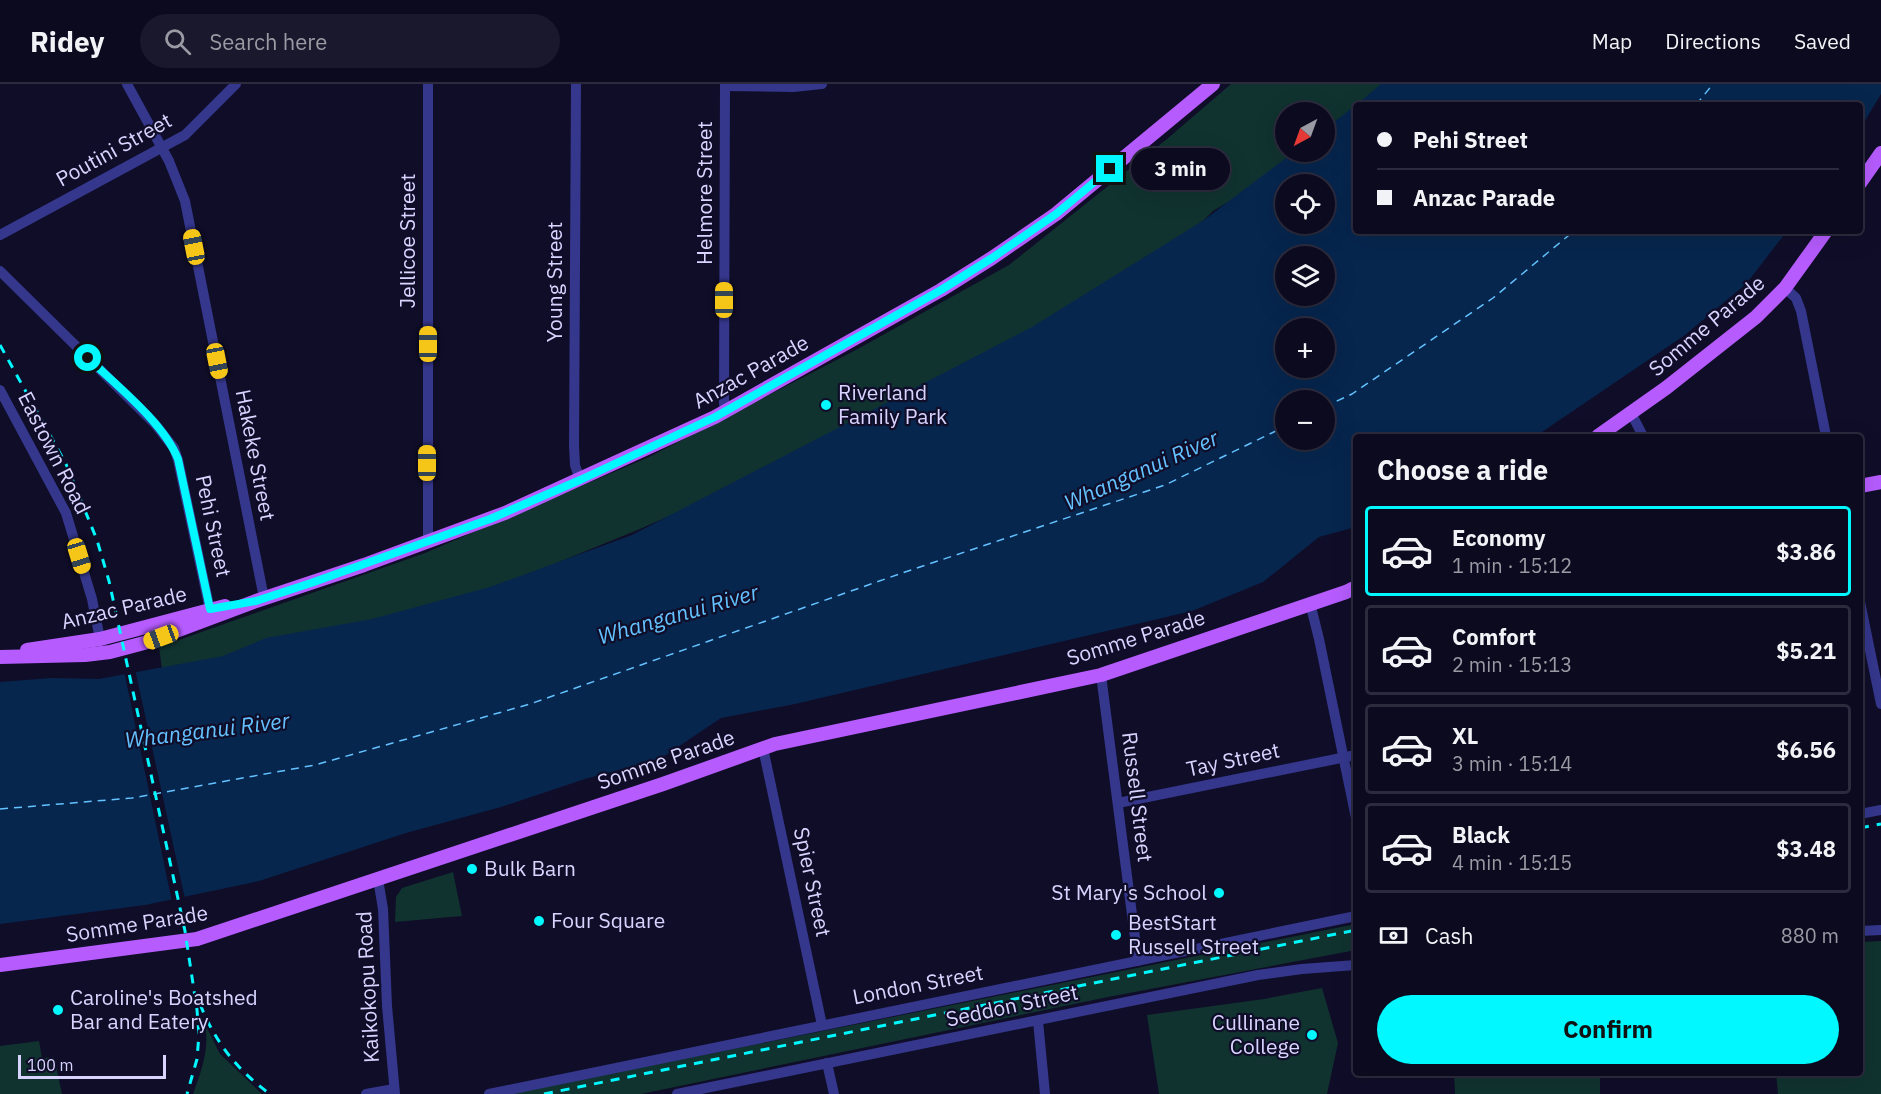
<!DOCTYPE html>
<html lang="en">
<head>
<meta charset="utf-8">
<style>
  body { margin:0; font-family:"IBM Plex Sans",sans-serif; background:#1a182c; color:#f1f3f6; height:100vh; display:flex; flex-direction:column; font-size:22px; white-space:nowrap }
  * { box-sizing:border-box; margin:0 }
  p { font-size:20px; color:#9a9aa4 }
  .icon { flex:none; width:33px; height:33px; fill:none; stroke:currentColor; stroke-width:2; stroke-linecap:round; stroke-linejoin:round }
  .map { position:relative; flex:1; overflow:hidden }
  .drawer { position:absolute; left:1353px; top:350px; width:510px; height:642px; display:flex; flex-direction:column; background:#0c0a1f; border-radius:6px; box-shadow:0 6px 24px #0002,0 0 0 2px #2c2b3d }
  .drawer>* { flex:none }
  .guide { position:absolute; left:1353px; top:18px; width:510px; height:132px; border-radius:6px; box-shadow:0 6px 24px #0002,0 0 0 2px #2c2b3d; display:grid; align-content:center; height:132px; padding:0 24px; background:#0c0a1f }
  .needle { width:39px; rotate:221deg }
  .controls { position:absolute; left:1275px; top:18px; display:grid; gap:12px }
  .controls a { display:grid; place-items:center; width:60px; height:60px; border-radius:50%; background:#0c0a1f; box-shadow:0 6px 24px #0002,0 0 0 2px #2c2b3d; font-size:30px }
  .scale { position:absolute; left:18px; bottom:15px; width:148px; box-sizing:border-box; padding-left:6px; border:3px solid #d7d5ff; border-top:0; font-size:16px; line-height:21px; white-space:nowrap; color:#d7d5ff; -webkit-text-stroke:4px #100d29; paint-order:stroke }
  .end { position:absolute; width:27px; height:27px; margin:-14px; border:8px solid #01f8ff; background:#111; box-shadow:0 0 0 3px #111 }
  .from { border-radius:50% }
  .bubble { position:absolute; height:42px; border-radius:21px; background:#0c0a1f; box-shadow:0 6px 24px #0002,0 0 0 2px #2c2b3d; font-size:20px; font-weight:800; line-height:42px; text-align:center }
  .car { position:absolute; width:18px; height:36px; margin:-18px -9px; border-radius:8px; box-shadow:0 0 4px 2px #0007; background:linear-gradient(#f5c518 24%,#345 0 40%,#f5c518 0 76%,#345 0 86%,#f5c518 0) }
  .guide b { display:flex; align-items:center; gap:21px; height:57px; font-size:22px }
  .guide b+b { border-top:2px solid #2c2b3d }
  .guide i { width:15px; height:15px; background:#f1f3f6 }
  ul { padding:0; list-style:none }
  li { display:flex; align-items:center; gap:18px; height:90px; margin:0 12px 9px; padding:0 12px; border:3px solid #2c2b3d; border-radius:6px }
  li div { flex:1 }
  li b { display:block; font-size:22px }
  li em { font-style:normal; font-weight:800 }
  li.selected { border-color:#01f8ff }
  li>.icon { width:54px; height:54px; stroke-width:1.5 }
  h2 { padding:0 24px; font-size:27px; line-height:72px }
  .pay { display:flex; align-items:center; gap:15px; height:66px; padding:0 24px; font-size:22px }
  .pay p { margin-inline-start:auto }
  .action { display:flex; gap:12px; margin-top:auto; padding:12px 24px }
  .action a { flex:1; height:69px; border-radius:36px; background:#01f8ff; color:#111; font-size:24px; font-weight:800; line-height:69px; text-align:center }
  header { display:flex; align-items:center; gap:36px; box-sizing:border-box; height:84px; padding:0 30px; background:#0c0a1f; border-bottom:2px solid #2c2b3d }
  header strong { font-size:28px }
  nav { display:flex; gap:33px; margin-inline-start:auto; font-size:21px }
  .search { width:420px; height:54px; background:#1a182c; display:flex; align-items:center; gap:15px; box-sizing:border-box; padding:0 21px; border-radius:33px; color:#9a9aa4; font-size:22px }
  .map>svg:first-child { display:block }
  .green { fill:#103330 }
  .water { fill:#07264e; fill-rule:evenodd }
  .pier { fill:#100d29 }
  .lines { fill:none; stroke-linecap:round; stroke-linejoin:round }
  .ferry { stroke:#63c2ff; stroke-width:1.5; stroke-dasharray:8 6; stroke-linecap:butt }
  .minor { stroke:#34378c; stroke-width:10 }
  .major { stroke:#b65cff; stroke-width:14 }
  .rail { stroke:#01f8ff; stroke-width:3; stroke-dasharray:9 8; stroke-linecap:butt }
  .route { stroke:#01f8ff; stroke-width:8 }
  .poi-dot { fill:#01f8ff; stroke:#100d29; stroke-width:2 }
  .labels { text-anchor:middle; stroke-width:4.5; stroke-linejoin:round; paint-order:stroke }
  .street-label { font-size:21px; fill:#d7d5ff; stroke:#100d29 }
  .poi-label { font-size:21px; fill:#d7d5ff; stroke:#100d29; text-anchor:start }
  .water-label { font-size:22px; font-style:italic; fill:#63c2ff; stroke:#100d29 }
</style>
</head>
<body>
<header>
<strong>Ridey</strong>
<div class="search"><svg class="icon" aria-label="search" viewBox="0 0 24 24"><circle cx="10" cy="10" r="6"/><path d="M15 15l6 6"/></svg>Search here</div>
<nav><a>Map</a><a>Directions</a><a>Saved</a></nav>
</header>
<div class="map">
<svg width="1881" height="1010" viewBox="0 0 1881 1010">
  <rect width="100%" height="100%" fill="#100d29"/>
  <g class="green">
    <path d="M 1231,0 L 1394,0 L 1369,21 L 1356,21 L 1356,31 L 1325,58 L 1324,28 L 1286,28 L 1286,68 L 1312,68 L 1213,127 L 1204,136 L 1120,195 L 804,371 L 640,445 L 463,517 L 304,557 L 162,585 L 159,563 L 425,469 L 649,373 L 854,267 L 1009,181 L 1167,55 Z"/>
    <path d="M 453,788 L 462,832 L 395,838 L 396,813 L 402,804 Z"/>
    <path d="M 1356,840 L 1356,866 L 1108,913 L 641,1010 L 509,1010 Z"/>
    <path d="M 1881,857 L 1881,1010 L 1778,1010 L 1776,989 L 1860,988 L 1860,858 Z"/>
    <path d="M 1322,904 L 1338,959 L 1327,1010 L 1159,1010 L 1147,931 L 1264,915 Z"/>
    <path d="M 203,936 L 220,970 L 262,1010 L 193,1010 C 201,988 212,960 203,936 Z"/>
    <path d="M 39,957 L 42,974 L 54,973 L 62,1010 L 0,1010 L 0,962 Z"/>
    <path d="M 1600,989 L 1600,1010 L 1455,1010 L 1454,989 Z"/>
  </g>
  <g class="water">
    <path d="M 1381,0 L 1881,0 L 1881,10 L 1860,45 L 1860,21 L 1356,21 Z"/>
    <path d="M 1356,21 L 1356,147 L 1787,147 L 1746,200 L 1685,251 L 1536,352 L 1356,352 L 1356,443 L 1319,453 L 1263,498 L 1192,527 L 795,620 L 721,634 L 660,675 L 585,695 L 501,723 L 406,749 L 259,797 L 145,821 L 0,840 L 0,598 L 52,594 L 99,595 L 223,572 L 266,554 L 372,535 L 490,503 L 632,451 L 1032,243 L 1204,136 L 1294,68 L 1324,68 L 1325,45 ZM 1286,100 L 1324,100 L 1324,140 L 1286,140 ZM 1286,172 L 1324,172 L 1324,212 L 1286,212 ZM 1286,244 L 1324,244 L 1324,284 L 1286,284 ZM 1286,316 L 1324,316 L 1324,356 L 1286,356 Z"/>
  </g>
  <path class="pier" d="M 135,585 L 185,815 L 172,818 L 124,587 Z"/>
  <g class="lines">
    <g class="ferry">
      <path d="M 1696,21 L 1713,0"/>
      <path d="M 1324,323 L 1352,310 L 1493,214 L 1574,147"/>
      <path d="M 0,725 L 132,714 L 315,681 L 530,620 L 905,488 L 1165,401 L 1286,342"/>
    </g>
    <g class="minor">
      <path d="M 127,0 L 169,77 L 185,117 L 264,514"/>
      <path d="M 576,0 L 574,362 L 575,381 L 580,396"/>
      <path d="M 725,0 L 724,311 L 724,320 L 728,326"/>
      <path d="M 725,2 L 793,3 L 822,0"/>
      <path d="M 0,151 L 185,51 L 236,0"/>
      <path d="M 0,187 L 155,340 L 174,364 L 178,376 L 210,526"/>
      <path d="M 1785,204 L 1796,214 L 1801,227 L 1826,352"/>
      <path d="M 0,306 L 66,429 L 92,515 L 100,555"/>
      <path d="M 1631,329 L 1643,352"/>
      <path d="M 428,458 L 428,0"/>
      <path d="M 1860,518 L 1881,620"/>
      <path d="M 1310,519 L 1319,555 L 1356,734"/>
      <path d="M 1101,591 L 1138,877"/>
      <path d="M 763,664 L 822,941"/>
      <path d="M 1118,719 L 1356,671"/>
      <path d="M 1860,730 L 1881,726"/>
      <path d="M 378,795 L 383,825 L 387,922 L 395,1010"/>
      <path d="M 1860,847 L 1881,846"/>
      <path d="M 1038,937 L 1045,1010"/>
      <path d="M 827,979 L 834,1010"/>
      <path d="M 366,1010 L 394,1005"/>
      <path d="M 489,1010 L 1356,832"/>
      <path d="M 677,1010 L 1258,891 L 1302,885 L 1356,881"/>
    </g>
    <g class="major">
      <path d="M 1860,99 L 1881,69"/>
      <path d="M 1598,352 L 1666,304 L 1756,233 L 1785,204 L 1826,147"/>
      <path d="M 1860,402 L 1881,398"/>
      <path d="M 27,566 L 100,555 L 225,522"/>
      <path d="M 0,573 L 85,571 L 110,568 L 144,559 L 256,517 L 364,481 L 505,429 L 715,333 L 941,206 L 992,174 L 1056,130 L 1213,0"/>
      <path d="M 0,881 L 197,855 L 663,700 L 775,660 L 1101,591 L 1346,508 L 1356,503"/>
    </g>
    <g class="rail">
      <path d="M 0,261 L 66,380 L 97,456 L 109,497 L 185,847 L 197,926 L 199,950 L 197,975 L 187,1010"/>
      <path d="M 1860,744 L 1881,740"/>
      <path d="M 200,920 C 215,958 237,986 270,1010"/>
      <path d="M 544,1010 L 1356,846"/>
    </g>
  </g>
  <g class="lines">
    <path class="route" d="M 88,274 C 117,302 163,338 178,375 L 210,525 L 256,517 L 311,499 L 490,435 L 580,396 L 715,333 L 941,206 L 992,174 L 1056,130 L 1110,85"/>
  </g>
  <g class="poi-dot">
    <circle cx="826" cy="321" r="6"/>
    <circle cx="472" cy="785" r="6"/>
    <circle cx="1219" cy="809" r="6"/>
    <circle cx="539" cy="837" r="6"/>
    <circle cx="1116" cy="851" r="6"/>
    <circle cx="58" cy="926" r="6"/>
    <circle cx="1312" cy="951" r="6"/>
  </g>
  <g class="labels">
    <g class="street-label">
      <text transform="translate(114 66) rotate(-29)" y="7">Poutini Street</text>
      <text transform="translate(705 109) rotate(-90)" y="7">Helmore Street</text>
      <text transform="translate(408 157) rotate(-90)" y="7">Jellicoe Street</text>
      <text transform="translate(555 198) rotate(-90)" y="7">Young Street</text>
      <text transform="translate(1707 242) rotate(-40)" y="7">Somme Parade</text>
      <text transform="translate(751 288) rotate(-29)" y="7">Anzac Parade</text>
      <text transform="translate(54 369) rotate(63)" y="7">Eastown Road</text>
      <text transform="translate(255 371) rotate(79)" y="7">Hakeke Street</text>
      <text transform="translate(213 442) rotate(78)" y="7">Pehi Street</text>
      <text transform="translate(124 524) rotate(-13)" y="7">Anzac Parade</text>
      <text transform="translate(1136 554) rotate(-17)" y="7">Somme Parade</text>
      <text transform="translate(666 676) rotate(-19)" y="7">Somme Parade</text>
      <text transform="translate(1233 676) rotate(-12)" y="7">Tay Street</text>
      <text transform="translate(1137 713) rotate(83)" y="7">Russell Street</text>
      <text transform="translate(812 798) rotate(78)" y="7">Spier Street</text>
      <text transform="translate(137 840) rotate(-9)" y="7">Somme Parade</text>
      <text transform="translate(918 901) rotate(-11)" y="7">London Street</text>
      <text transform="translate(368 903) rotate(-93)" y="7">Kaikokopu Road</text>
      <text transform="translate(1012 922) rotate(-12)" y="7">Seddon Street</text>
    </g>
    <g class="poi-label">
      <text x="838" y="316">Riverland<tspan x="838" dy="24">Family Park</tspan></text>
      <text x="484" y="792">Bulk Barn</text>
      <text x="1207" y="816" text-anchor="end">St Mary's School</text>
      <text x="551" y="844">Four Square</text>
      <text x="1128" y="846">BestStart<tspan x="1128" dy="24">Russell Street</tspan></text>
      <text x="70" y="921">Caroline's Boatshed<tspan x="70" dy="24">Bar and Eatery</tspan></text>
      <text x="1300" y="946" text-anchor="end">Cullinane<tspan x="1300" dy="24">College</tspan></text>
    </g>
    <g class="water-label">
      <text transform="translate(1141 386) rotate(-24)" y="8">Whanganui River</text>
      <text transform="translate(678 530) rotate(-16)" y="8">Whanganui River</text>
      <text transform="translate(207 646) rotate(-7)" y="8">Whanganui River</text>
    </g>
  </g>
</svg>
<div class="controls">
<a><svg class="needle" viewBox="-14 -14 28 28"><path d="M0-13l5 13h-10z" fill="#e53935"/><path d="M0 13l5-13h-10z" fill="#9a9aa4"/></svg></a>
<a><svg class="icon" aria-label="locate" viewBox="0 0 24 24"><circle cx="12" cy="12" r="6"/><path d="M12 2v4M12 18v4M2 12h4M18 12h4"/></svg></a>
<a><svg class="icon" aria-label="layers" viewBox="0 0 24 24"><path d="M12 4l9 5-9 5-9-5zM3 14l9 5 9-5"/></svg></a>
<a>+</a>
<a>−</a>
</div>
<div class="scale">100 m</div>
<i class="end from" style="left:88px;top:274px"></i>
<i class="end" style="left:1110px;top:85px"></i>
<div class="bubble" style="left:1131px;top:64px;width:99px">3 min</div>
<i class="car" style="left:194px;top:163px;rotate:349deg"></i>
<i class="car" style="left:724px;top:216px;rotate:0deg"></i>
<i class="car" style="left:428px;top:260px;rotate:0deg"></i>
<i class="car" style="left:217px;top:277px;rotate:169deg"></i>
<i class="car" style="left:427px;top:379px;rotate:0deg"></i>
<i class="car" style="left:79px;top:472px;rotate:163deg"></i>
<i class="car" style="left:161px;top:553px;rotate:250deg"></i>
<div class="guide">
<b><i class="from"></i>Pehi Street</b>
<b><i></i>Anzac Parade</b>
</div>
<section class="drawer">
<h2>Choose a ride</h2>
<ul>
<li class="selected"><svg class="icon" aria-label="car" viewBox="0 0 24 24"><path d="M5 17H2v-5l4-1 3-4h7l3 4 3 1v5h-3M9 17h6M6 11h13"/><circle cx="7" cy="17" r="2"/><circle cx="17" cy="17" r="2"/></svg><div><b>Economy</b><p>1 min · 15:12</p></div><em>$3.86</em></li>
<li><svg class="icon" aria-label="car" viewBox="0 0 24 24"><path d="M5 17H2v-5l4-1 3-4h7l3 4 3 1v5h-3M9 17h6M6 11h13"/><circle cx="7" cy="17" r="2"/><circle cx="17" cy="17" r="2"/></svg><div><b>Comfort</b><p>2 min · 15:13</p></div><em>$5.21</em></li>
<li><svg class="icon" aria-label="car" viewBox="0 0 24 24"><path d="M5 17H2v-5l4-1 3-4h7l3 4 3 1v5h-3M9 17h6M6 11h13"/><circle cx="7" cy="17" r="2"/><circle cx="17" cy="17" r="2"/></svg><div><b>XL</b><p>3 min · 15:14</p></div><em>$6.56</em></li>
<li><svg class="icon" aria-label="car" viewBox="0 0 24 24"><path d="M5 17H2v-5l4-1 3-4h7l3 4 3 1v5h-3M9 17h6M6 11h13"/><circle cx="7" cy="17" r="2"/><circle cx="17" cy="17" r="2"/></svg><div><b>Black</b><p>4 min · 15:15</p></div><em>$3.48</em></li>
</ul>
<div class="pay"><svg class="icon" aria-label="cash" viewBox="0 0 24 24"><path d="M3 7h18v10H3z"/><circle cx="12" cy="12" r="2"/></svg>Cash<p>880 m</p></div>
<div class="action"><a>Confirm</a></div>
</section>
</div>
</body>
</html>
